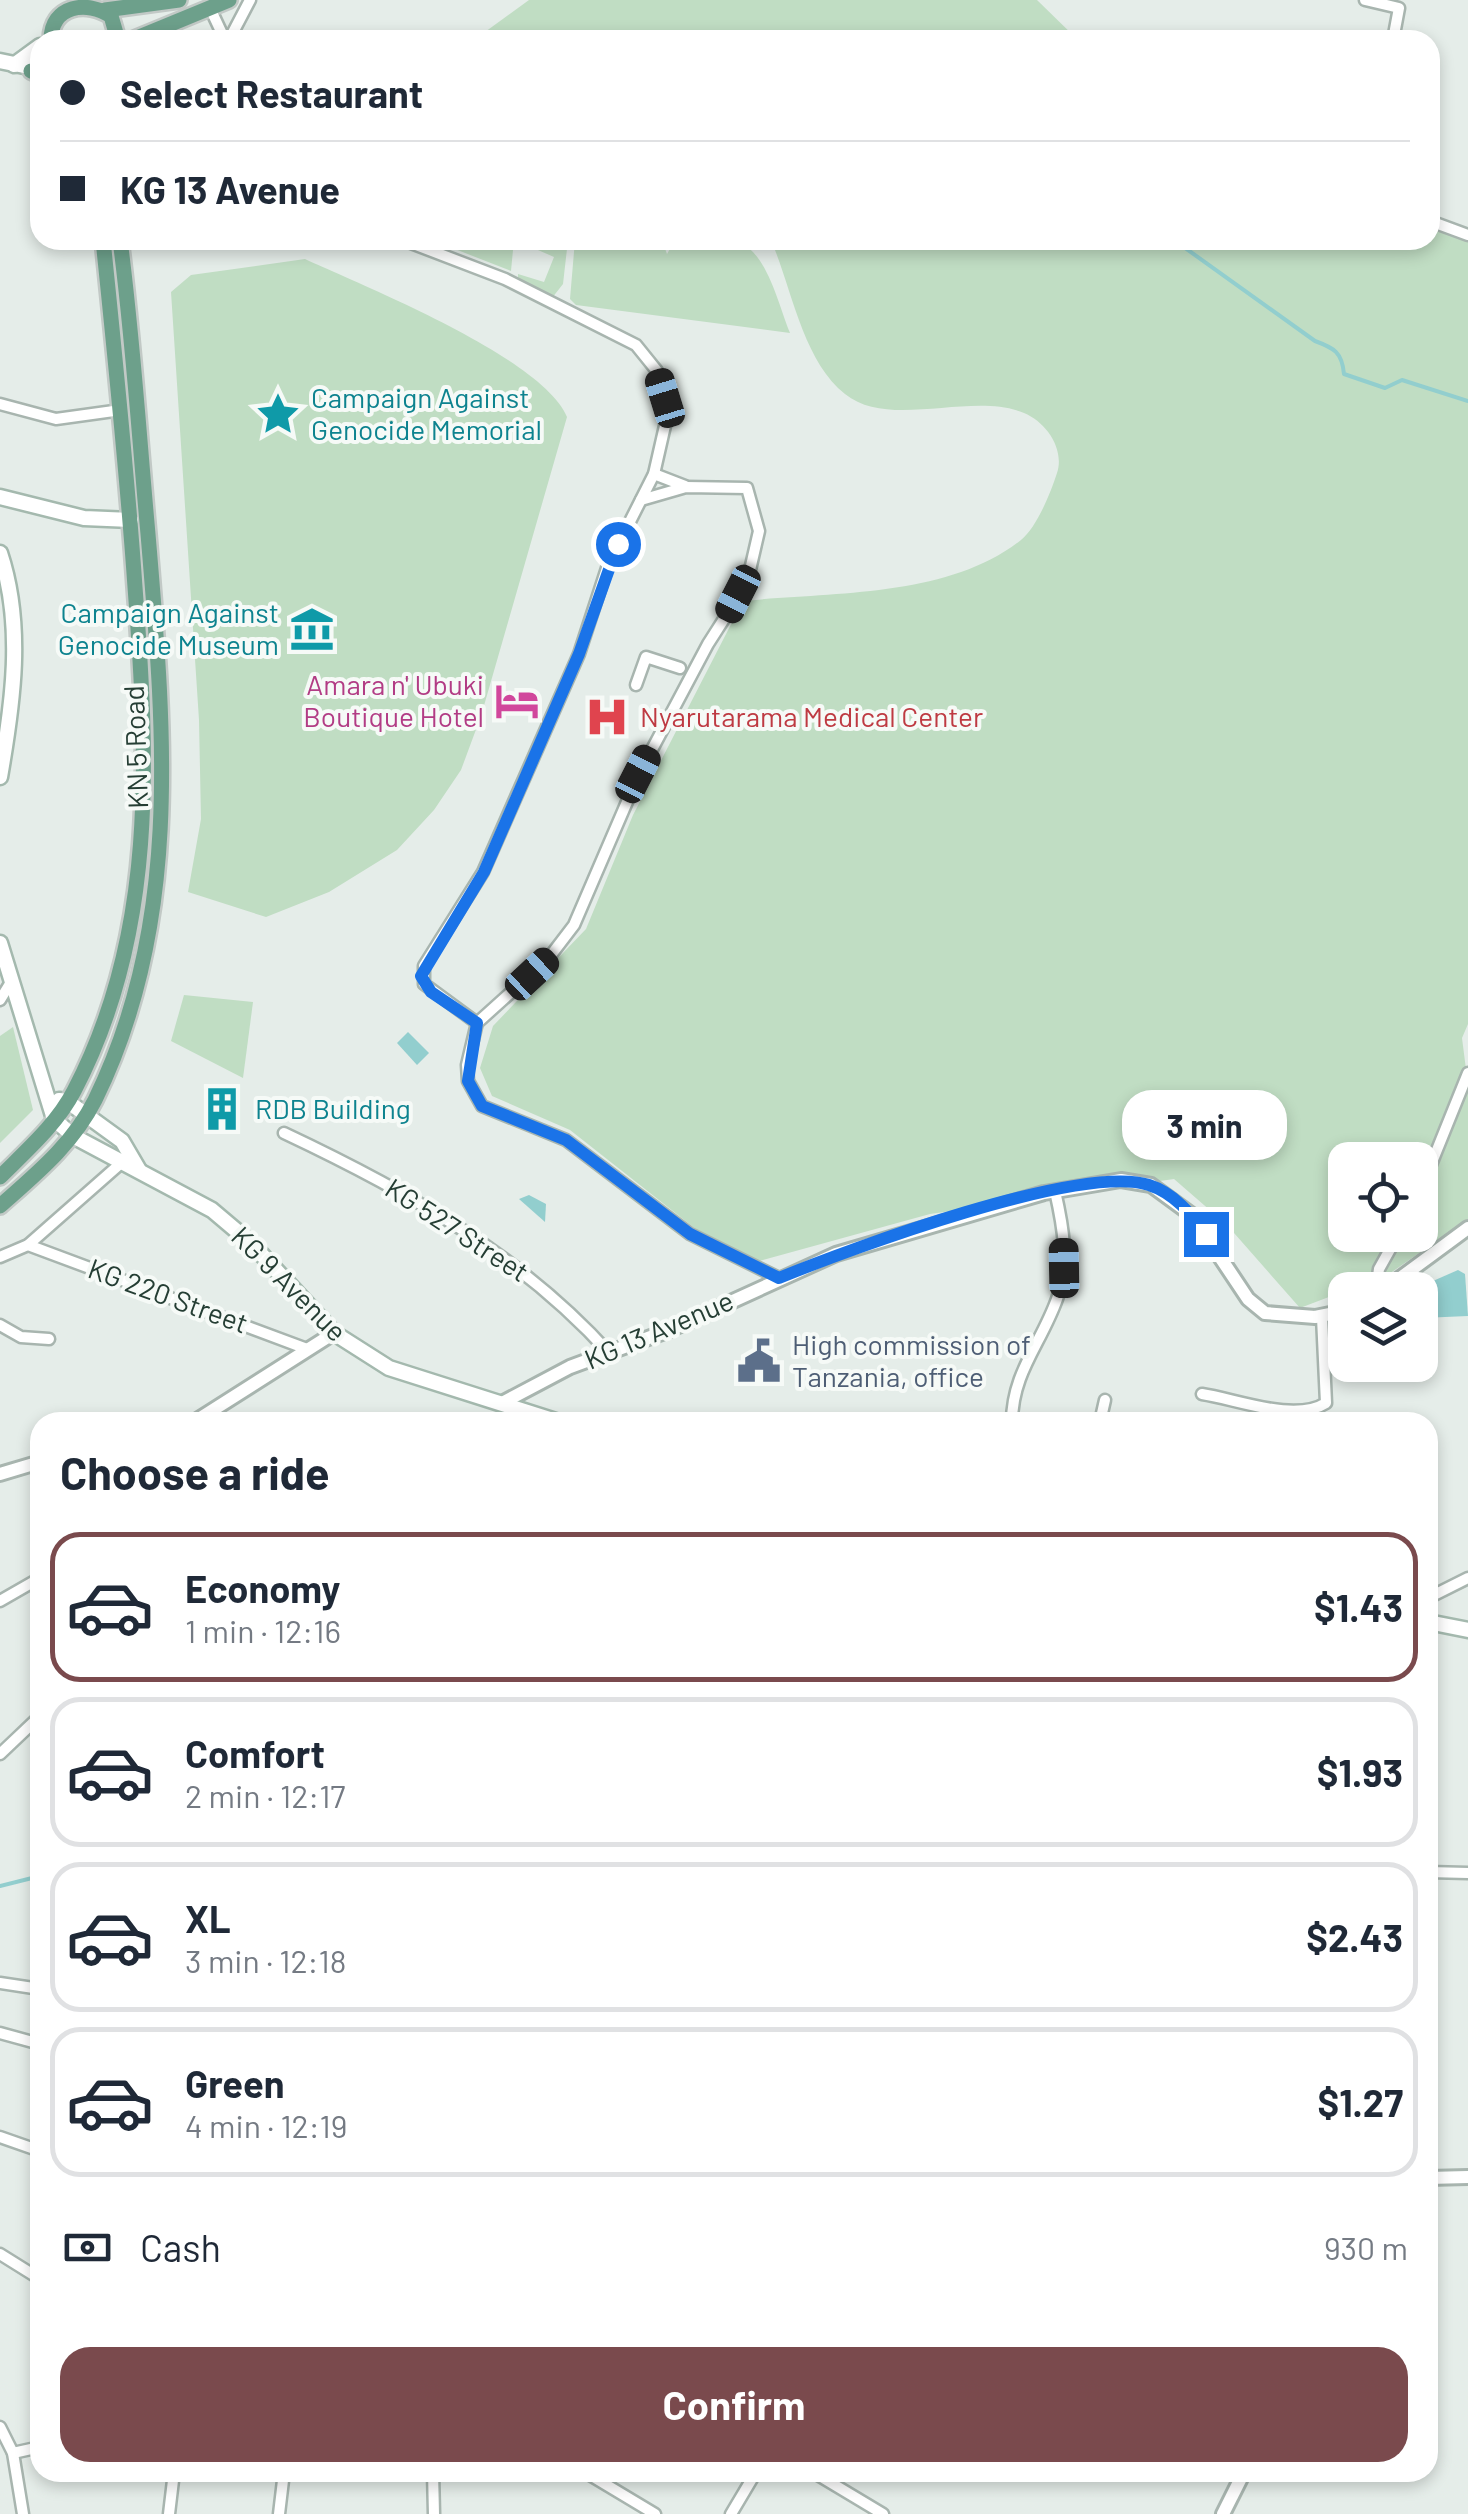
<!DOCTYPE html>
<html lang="en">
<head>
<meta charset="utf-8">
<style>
  body { margin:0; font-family:Barlow,sans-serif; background:#f6f6f7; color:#1f2937; height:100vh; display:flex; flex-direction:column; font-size:38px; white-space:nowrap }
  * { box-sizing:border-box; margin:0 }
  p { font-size:32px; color:#747a83 }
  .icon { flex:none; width:55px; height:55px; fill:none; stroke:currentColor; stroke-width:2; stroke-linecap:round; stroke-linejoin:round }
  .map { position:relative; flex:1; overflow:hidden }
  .sheet { position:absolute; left:30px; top:1412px; width:1408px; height:1070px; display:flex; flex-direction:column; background:#fff; border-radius:30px; box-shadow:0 5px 15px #0003 }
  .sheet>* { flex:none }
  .hud { position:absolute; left:30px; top:30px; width:1410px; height:220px; border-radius:30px; box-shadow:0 5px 15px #0003; display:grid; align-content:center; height:220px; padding:0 30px; background:#fff }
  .buttons { position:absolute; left:1328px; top:1142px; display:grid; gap:20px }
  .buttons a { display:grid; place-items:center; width:110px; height:110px; border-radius:20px; background:#fff; box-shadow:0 5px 15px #0003; font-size:50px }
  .end { position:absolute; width:45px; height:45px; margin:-22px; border:12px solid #1a73e8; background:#fff; box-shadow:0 0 0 5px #fff }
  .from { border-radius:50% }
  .bubble { position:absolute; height:70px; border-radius:30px; background:#fff; box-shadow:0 5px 15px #0003; font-size:32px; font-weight:700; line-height:70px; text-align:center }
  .car { position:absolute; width:30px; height:60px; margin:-30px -15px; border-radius:12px; box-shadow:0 0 8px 2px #0007; background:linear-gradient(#222 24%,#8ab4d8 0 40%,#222 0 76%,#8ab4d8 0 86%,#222 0) }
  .hud b { display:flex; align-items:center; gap:35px; height:95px; font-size:38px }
  .hud b+b { border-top:2px solid #e0e1e3 }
  .hud i { width:25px; height:25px; background:#1f2937 }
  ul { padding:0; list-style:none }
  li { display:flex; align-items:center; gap:30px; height:150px; margin:0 20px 15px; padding:0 10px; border:5px solid #e0e1e3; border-radius:30px }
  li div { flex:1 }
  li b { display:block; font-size:38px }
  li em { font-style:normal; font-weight:700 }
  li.on { border-color:#7a4a4d }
  li>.icon { width:90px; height:90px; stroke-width:1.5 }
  h2 { padding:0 30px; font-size:45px; line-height:120px }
  .pay { display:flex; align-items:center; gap:25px; height:110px; padding:0 30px; font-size:38px }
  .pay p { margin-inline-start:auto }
  .primary-button { display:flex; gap:20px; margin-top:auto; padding:20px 30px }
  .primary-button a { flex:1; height:115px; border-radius:30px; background:#7a4a4d; color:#fff; font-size:40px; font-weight:700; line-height:115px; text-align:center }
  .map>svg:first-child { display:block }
  .green { fill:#c0ddc3; fill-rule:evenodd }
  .water { fill:#92cece }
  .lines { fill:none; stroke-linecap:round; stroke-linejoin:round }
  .stream { stroke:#92cece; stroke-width:4 }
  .minor-casing { stroke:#a8b5af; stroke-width:15 }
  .tertiary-casing { stroke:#a8b5af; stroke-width:18 }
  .secondary-casing { stroke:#a4b9ae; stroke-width:19 }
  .primary-casing { stroke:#c2c9c6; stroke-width:20 }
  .minor { stroke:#fff; stroke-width:10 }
  .tertiary { stroke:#fff; stroke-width:12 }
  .secondary { stroke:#fff; stroke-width:14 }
  .primary { stroke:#6da08b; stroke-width:15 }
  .route { stroke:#1a73e8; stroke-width:12 }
  .labels { text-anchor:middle; stroke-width:8; stroke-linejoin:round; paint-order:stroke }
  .culture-label { font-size:28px; fill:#0d838f; stroke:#f6faf7; text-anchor:start }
  .hotel-label { font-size:28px; fill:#b23c85; stroke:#f6faf7; text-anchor:end }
  .health-label { font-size:28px; fill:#be3a42; stroke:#f6faf7; text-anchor:start }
  .street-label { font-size:28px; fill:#253e34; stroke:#f6faf7 }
  .service-label { font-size:28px; fill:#4e5e75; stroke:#f6faf7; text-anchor:start }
</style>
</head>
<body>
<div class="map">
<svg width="1468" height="2514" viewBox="0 0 1468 2514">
  <rect width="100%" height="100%" fill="#e5ede9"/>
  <g class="green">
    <path d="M 529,0 L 1037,0 L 1078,40 L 474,40 Z"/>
    <path d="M 1430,216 L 1468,228 L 1468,1024 L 1462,1038 L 1468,1085 L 1468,1219 L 1389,1274 L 1300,1308 L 1227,1225 L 1174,1179 L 930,1214 L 752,1263 L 711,1241 L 570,1130 L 492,1096 L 480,1068 L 493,1026 L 586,929 L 633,815 L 743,601 C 831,592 948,598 1021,540 C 1037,527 1051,492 1057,473 C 1065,449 1046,422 1024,413 C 972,391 889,430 845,394 C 804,362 792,291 773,245 L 767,240 L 1430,240 ZM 1345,1160 L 1420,1160 L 1420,1235 L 1345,1235 Z"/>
    <path d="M 432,240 L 568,240 L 563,284 L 552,298 L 518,282 L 518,274 L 544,282 L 554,257 L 531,247 L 513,250 L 511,271 Z"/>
    <path d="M 575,240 L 662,240 L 667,254 L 675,240 L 715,240 L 724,248 L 728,240 C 765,240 778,305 790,333 L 576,305 L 570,299 Z"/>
    <path d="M 305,259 C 366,287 543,358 567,417 L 481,716 L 461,770 L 434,810 L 397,850 L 329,892 L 266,917 L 188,892 L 201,819 L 199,720 L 171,292 L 191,275 Z"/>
    <path d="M 184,995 L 253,1002 L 243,1078 L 171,1041 Z"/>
    <path d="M 13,1027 L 33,1110 L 0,1143 L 0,1036 Z"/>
  </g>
  <g class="water">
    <path d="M 408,1032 L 429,1053 L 417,1065 L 397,1043 Z"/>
    <path d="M 529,1195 L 546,1204 L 545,1222 L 519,1199 Z"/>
    <path d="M 1458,1270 L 1465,1274 L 1468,1316 L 1422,1318 L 1417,1288 Z"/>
  </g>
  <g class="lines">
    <g class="stream">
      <path d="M 1174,240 L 1315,341 C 1334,348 1342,352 1344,374 L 1385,388 L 1402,380 L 1468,401"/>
      <path d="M 0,1886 L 40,1876"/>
    </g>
    <g class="minor-casing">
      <g id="minor">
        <path d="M 1365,0 L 1399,8 L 1393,40"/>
        <path d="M 210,8 L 225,40"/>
        <path d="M 229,40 L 250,0"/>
        <path d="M 1430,221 L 1468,235"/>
        <path d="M 403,240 L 505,279 L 636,345 L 657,371 L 667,417 L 654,474 L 608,565 L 579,654 L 483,872 L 424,966 L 424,984 L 477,1023"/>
        <path d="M 0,404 L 56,419 L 121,410"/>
        <path d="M 654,474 L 685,486"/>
        <path d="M 641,500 L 686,487 L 747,488 L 759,531 L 747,583 L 708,644 L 639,774 L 574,925 L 548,959 L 477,1023 L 467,1065 L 468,1081 L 482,1106 L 566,1140 L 690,1234 L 779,1278"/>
        <path d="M 636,685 L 646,657 L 680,668"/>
        <path d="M 0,1000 L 11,982"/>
        <path d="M 284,1133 C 405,1190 520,1254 610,1354"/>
        <path d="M 1420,1192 L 1468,1073"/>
        <path d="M 28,1245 L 307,1349"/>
        <path d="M 0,1257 L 28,1245 L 120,1164"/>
        <path d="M 1376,1290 L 1379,1269 L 1398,1235"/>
        <path d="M 0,1325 L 21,1337 L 49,1339"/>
        <path d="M 1202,1394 C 1236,1399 1295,1423 1326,1403 L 1322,1317"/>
        <path d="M 1012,1422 C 1012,1373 1041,1344 1057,1299 C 1070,1264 1063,1226 1055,1191"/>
        <path d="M 1100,1422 L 1105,1400"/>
        <path d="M 1428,1598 L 1468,1578"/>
        <path d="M 0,1601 L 40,1578"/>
        <path d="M 0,1754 L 40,1716"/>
        <path d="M 1428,1872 L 1468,1873"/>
        <path d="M 0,1983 L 40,1989"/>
        <path d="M 0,2033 L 40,2044"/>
        <path d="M 0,2137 L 40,2151"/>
        <path d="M 0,2254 L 40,2279"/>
        <path d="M 0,2427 L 13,2453 L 23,2514"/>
        <path d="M 13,2453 L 40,2447"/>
        <path d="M 433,2472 L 434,2514"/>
        <path d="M 585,2472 L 655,2514"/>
        <path d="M 813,2472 L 883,2514"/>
        <path d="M 169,2514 L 174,2472"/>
        <path d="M 279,2514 L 284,2472"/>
        <path d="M 731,2514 L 756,2472"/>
      </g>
    </g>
    <g class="tertiary-casing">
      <g id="tertiary">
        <path d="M 1384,1290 L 1468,1228"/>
        <path d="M 502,1403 L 570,1367 L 667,1331 L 836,1254 L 1044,1193 L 1121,1180 L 1151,1185 L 1192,1215 L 1248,1299 L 1265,1313 L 1315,1317 L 1345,1311"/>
        <path d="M 194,1422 L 334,1333"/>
        <path d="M 0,1474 L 40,1462"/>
        <path d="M 1428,2178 L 1468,2177"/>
        <path d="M 1223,2514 L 1244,2472"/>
      </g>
    </g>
    <g class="secondary-casing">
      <g id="secondary">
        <path d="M 0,61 L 39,69"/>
        <path d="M 14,65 L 40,46"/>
        <path d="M 0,497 L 84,518 L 131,520"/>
        <path d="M 0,553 C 24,625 13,703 0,777"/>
        <path d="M 0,943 L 54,1119 L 73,1136 L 212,1210 L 251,1243 L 334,1333 L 389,1368 L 559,1422"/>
        <path d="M 59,1100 L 67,1101 L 122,1141 L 139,1170"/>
        <path d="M 1428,1622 L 1468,1630"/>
      </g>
    </g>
    <g class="primary-casing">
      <g id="primary">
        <path d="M 105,10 L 179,0"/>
        <path d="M 51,40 C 51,5 87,0 111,16 L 118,40"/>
        <path d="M 132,40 L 229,0"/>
        <path d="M 31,71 L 40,75"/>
        <path d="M 0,1177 C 26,1151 57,1124 74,1091 C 157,933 148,759 135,587 C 127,471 115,356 103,240"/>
        <path d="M 0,1206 C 36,1174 73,1144 95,1100 C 183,921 164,726 148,534 C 139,436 133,338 120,240"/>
      </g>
    </g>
    <use href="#minor" class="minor"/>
    <use href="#tertiary" class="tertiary"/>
    <use href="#secondary" class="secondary"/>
    <use href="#primary" class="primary"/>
  </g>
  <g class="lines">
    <path class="route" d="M 618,544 L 579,654 L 484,872 L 421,976 L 431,992 L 477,1023 L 468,1081 L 482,1106 L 566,1140 L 690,1234 L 779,1278 C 850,1249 1081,1163 1149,1185 C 1174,1193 1191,1214 1206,1234"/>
  </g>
  <defs>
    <g id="sight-bare" transform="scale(3.45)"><path d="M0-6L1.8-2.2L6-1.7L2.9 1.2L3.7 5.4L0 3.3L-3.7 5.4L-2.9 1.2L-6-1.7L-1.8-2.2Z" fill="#0f9aa8" stroke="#f6faf7" stroke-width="2.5" paint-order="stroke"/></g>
    <g id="museum-bare" transform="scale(3.45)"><path d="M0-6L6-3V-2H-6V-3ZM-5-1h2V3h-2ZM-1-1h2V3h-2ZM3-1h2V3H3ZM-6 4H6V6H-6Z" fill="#0f9aa8" stroke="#f6faf7" stroke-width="2.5" paint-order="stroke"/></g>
    <g id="hotel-bare" transform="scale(3.45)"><path d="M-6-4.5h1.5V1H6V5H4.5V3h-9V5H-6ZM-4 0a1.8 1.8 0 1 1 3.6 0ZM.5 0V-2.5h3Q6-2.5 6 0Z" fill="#d1479c" stroke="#f6faf7" stroke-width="2.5" paint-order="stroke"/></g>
    <g id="hospital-bare" transform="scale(3.45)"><path d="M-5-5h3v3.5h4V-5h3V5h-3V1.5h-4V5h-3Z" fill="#e0444e" stroke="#f6faf7" stroke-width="2.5" paint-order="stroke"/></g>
    <g id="building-bare" transform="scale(3.45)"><path d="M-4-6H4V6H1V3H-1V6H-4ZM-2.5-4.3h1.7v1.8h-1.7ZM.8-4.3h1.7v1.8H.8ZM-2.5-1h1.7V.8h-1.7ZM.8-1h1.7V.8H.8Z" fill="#0f9aa8" stroke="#f6faf7" stroke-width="2.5" paint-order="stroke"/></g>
    <g id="civic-bare" transform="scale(3.45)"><path d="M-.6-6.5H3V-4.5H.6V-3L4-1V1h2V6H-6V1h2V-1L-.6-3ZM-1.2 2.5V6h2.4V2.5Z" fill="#5c6f8a" stroke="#f6faf7" stroke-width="2.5" paint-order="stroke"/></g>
  </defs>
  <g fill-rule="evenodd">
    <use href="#sight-bare" x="278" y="414"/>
    <use href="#museum-bare" x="312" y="629"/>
    <use href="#hotel-bare" x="517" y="701"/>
    <use href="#hospital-bare" x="607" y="717"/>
    <use href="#building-bare" x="222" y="1109"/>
    <use href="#civic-bare" x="759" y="1361"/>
  </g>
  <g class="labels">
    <g class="culture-label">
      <text x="311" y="408">Campaign Against<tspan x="311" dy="32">Genocide Memorial</tspan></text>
      <text x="279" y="623" text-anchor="end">Campaign Against<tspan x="279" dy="32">Genocide Museum</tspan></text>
      <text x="255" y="1119">RDB Building</text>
    </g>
    <g class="hotel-label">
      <text x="484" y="695">Amara n' Ubuki<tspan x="484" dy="32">Boutique Hotel</tspan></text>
    </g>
    <g class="health-label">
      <text x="640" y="727">Nyarutarama Medical Center</text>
    </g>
    <g class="street-label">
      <text transform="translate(136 747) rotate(-92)" y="10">KN 5 Road</text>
      <text transform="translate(457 1230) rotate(33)" y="10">KG 527 Street</text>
      <text transform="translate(289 1284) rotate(45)" y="10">KG 9 Avenue</text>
      <text transform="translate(168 1296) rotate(20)" y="10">KG 220 Street</text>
      <text transform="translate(659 1330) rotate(-23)" y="10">KG 13 Avenue</text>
    </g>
    <g class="service-label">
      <text x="792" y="1355">High commission of<tspan x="792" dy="32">Tanzania, office</tspan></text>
    </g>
  </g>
</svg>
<div class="buttons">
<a><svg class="icon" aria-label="locate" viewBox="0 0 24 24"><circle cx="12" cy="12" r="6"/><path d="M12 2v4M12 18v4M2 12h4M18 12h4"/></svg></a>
<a><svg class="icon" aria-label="layers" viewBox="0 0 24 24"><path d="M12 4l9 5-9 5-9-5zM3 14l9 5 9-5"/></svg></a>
</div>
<i class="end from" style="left:618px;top:544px"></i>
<i class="end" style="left:1206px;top:1234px"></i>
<div class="bubble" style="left:1122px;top:1090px;width:165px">3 min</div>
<i class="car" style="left:665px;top:398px;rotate:343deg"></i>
<i class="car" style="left:738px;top:594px;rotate:207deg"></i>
<i class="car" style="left:638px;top:774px;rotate:27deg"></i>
<i class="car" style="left:532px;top:974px;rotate:47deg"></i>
<i class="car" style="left:1064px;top:1268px;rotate:359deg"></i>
<div class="hud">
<b><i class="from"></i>Select Restaurant</b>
<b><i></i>KG 13 Avenue</b>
</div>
<section class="sheet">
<h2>Choose a ride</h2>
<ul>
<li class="on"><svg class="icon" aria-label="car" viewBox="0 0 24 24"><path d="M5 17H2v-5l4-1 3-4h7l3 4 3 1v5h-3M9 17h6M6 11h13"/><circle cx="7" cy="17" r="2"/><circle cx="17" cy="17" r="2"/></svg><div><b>Economy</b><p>1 min · 12:16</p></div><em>$1.43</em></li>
<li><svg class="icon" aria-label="car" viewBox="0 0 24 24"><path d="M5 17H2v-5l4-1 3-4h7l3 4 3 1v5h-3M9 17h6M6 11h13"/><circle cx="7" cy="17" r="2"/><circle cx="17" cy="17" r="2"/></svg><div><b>Comfort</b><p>2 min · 12:17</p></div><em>$1.93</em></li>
<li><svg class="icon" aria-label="car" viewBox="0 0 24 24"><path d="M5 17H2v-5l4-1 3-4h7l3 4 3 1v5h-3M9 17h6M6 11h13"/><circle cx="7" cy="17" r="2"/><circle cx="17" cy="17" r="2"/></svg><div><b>XL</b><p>3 min · 12:18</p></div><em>$2.43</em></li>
<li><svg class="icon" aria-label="car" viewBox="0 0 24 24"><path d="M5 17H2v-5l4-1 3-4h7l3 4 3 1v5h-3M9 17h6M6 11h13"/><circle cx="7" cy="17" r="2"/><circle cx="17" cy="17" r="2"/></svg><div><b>Green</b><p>4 min · 12:19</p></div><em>$1.27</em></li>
</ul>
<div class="pay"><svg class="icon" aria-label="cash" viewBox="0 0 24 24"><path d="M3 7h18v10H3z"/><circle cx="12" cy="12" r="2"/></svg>Cash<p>930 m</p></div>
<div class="primary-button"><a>Confirm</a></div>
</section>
</div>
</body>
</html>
